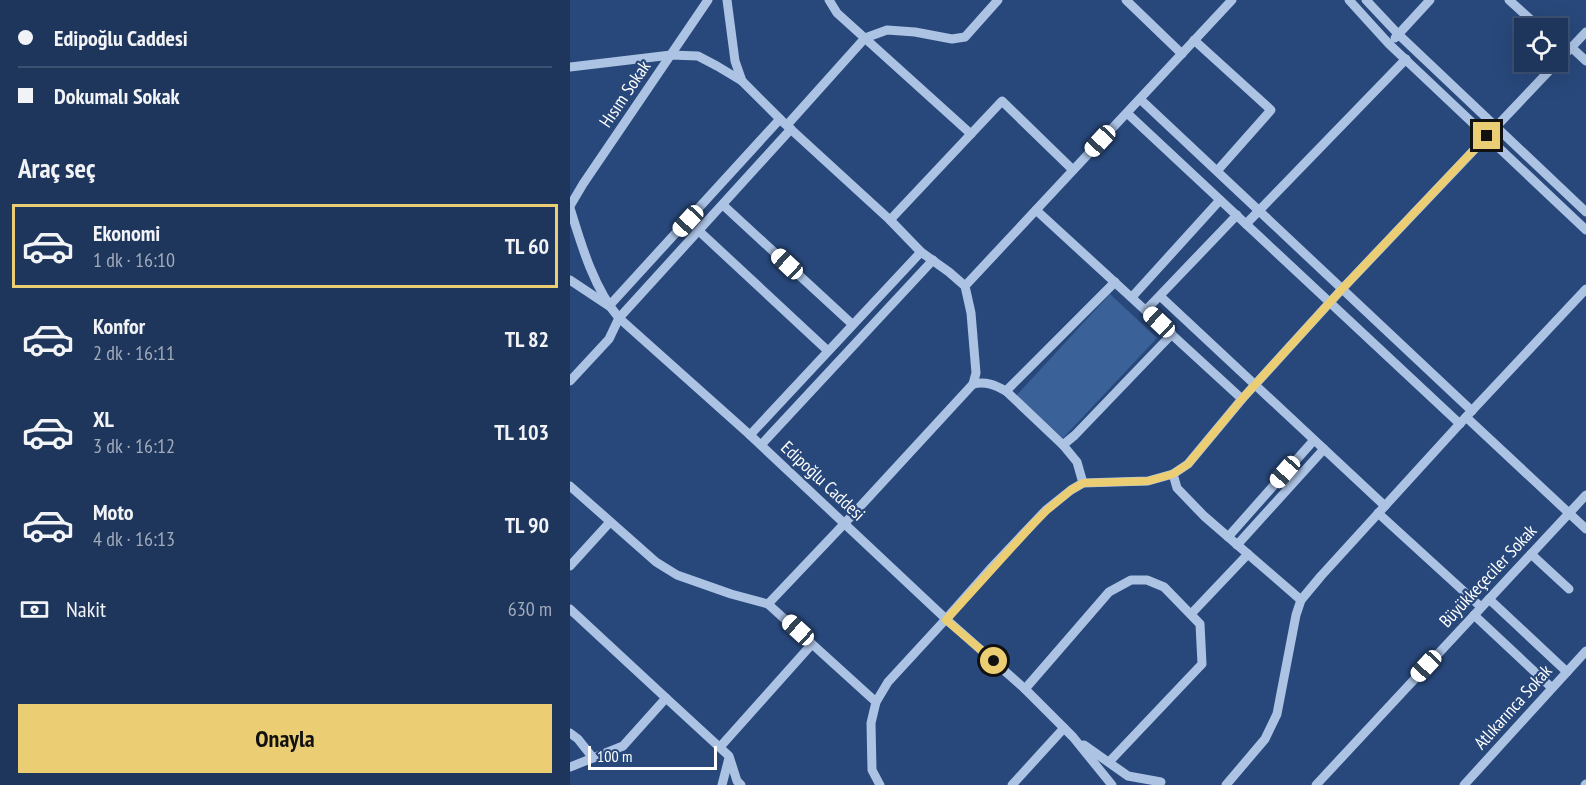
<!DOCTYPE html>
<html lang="tr">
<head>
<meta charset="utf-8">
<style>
  body { margin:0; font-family:"PT Sans Narrow",sans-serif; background:#263e62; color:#f1f3f6; height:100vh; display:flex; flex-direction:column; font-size:22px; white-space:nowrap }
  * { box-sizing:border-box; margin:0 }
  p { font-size:20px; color:#a1abbb }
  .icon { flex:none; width:33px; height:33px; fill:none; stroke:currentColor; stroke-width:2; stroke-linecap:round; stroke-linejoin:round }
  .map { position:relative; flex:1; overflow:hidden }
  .details { display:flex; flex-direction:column; background:#1e365c; width:570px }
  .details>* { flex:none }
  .guide { display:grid; align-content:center; height:132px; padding:0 18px; background:#1e365c }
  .tools { position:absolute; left:944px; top:18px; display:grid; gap:12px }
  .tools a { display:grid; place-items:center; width:54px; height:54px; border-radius:0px; background:#1e365c; box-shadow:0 6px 24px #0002,0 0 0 2px #3c5072; font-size:30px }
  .scale { position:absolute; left:18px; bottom:15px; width:129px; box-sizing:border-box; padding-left:6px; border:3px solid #fff; border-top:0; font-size:16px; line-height:21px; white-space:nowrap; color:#fff; -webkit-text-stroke:4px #28487b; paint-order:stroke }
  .end { position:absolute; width:27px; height:27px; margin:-14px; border:8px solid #ebce73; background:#111; box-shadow:0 0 0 3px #111 }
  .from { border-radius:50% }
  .car { position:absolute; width:18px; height:36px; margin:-18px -9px; border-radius:8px; box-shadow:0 0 4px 2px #0007; background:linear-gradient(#fff 24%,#345 0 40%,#fff 0 76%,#345 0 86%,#fff 0) }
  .guide b { display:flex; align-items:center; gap:21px; height:57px; font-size:22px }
  .guide b+b { border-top:2px solid #3c5072 }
  .guide i { width:15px; height:15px; background:#f1f3f6 }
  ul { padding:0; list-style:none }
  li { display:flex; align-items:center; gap:18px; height:84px; margin:0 12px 9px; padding:0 6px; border:3px solid transparent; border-radius:0px }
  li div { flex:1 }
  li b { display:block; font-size:22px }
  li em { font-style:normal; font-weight:700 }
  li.selected { border-color:#ebce73 }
  li>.icon { width:54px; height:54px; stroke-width:1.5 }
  h2 { padding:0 18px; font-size:27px; line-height:72px }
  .pay { display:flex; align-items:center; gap:15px; height:66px; padding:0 18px; font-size:22px }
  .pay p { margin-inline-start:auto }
  .button { display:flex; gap:12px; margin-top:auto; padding:12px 18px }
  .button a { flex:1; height:69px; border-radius:0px; background:#ebce73; color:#111; font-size:24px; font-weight:700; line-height:69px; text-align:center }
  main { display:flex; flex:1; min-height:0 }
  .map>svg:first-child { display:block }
  .green { fill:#3b6298 }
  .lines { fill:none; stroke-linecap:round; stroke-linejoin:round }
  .minor { stroke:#acc3e4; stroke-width:9 }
  .route { stroke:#ebce73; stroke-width:8 }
  .labels { text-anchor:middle; stroke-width:4.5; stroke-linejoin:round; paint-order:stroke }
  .street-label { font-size:18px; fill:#fff; stroke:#28487b }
</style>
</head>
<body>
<main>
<section class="details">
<div class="guide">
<b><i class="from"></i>Edipoğlu Caddesi</b>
<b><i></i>Dokumalı Sokak</b>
</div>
<h2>Araç seç</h2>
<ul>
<li class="selected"><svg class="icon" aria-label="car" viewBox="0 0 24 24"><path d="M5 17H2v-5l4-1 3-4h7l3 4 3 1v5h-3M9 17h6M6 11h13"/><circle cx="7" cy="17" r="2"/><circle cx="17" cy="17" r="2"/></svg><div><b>Ekonomi</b><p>1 dk · 16:10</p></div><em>TL 60</em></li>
<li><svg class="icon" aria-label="car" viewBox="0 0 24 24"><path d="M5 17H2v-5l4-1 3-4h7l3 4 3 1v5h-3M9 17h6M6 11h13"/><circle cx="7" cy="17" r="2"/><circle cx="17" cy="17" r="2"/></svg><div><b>Konfor</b><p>2 dk · 16:11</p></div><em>TL 82</em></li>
<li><svg class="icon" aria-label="car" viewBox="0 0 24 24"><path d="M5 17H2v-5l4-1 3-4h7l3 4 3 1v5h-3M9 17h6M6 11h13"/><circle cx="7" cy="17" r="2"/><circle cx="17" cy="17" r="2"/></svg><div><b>XL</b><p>3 dk · 16:12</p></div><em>TL 103</em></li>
<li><svg class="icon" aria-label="car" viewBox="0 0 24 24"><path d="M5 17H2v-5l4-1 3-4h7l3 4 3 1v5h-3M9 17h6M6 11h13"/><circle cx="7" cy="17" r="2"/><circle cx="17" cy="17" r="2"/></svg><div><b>Moto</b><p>4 dk · 16:13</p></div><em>TL 90</em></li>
</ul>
<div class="pay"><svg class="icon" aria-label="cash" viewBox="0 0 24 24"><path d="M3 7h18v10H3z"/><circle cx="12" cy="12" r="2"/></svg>Nakit<p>630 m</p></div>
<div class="button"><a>Onayla</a></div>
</section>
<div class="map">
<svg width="1016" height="785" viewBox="0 0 1016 785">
  <rect width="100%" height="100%" fill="#28487b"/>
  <path class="green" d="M 540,294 L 587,338 L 493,438 L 446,396 Z"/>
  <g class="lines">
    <g class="minor">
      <path d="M 157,0 L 165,61 L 172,81 L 214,123 L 320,220 L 351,252 L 379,272 L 395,286 L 401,313 L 406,373 L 403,384 L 274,524 L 198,604"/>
      <path d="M 259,0 L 267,13 L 401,134"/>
      <path d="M 556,0 L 612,54"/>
      <path d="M 779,0 L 819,44 L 1016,230"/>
      <path d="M 796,0 L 828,34 L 1016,212"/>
      <path d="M 939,0 L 970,28"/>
      <path d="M 825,38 L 860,0"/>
      <path d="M 624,40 L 701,110 L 647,171"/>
      <path d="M 987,44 L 996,53"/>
      <path d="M 1001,47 L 1016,61"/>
      <path d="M 0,67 L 101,55 L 128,56 L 147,66 L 172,81"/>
      <path d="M 570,99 L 902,411"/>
      <path d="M 557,113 L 890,424"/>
      <path d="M 217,125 L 295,38 L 317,30 L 345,32 L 382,39 L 395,37 L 428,0"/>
      <path d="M 153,205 L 282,324"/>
      <path d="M 0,206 L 13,184 L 138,0"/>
      <path d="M 0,208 C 11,244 24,289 49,318 L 180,435 L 376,619 L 455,689 L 503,737 L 542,785"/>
      <path d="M 466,210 L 672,399"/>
      <path d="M 320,220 L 432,101 L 503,170"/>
      <path d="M 676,224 L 836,59"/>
      <path d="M 129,231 L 258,351"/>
      <path d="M 0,280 L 39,306 L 210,119"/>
      <path d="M 395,286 L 662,0"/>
      <path d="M 590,296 L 815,506"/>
      <path d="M 562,297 L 650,200"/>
      <path d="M 576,310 L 667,215"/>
      <path d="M 0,381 L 39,339 L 49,318 L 221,129"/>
      <path d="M 403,384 C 416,381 425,385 436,391 L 545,282"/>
      <path d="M 436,391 L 493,445 L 507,462 L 513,483"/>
      <path d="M 896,417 L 1016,529"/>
      <path d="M 180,435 L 351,252"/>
      <path d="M 191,445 L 363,260"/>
      <path d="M 493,445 L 505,435 L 602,334"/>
      <path d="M 603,474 L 607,488 L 634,516 L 731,600"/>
      <path d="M 0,486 L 86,562 L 107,575 L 161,594 L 198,604 L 306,702"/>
      <path d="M 808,513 L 911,607"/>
      <path d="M 658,537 L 744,440"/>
      <path d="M 667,545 L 754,449"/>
      <path d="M 961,554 L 999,589"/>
      <path d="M 0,566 L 40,522"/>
      <path d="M 919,599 L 997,672"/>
      <path d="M 0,609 L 96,698 L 53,746 L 0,767"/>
      <path d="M 621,614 L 678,554"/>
      <path d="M 904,615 L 982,688"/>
      <path d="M 455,689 L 539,592 L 561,580 L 577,580 L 594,587 L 630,624 L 632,664 L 539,762"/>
      <path d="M 96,698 L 159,756 L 167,781 L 171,785"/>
      <path d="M 0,733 L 8,739 L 23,758"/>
      <path d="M 514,745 L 558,776 L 591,782"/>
      <path d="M 150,747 L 242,644"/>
      <path d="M 152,785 L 159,758"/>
      <path d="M 310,785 L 302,770 L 301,723 L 306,702 L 318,682 L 376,619 L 422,567 L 476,510 L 501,490 L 513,483 L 578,481 L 603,474 L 618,464 L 672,399 L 772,289 L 1016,32"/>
      <path d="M 442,785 L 494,728"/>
      <path d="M 656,785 L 695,739 L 707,714 L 726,615 L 731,600 L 751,576 L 896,417 L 1016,289"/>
      <path d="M 746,785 L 1016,495"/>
      <path d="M 894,785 L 1016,651"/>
      <path d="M 1015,785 L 1016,784"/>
    </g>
  </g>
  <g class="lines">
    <path class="route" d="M 424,661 L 376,620 L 463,524 L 477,510 L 501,490 L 513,483 L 578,481 L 603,474 L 618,464 L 672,399 L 772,289 L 917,136"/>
  </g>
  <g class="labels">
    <g class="street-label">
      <text transform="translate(55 94) rotate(-56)" y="6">Hısım Sokak</text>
      <text transform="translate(253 481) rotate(43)" y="6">Edipoğlu Caddesi</text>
      <text transform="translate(918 576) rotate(-47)" y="6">Büyükkeçeciler Sokak</text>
      <text transform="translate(943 707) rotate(-48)" y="6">Atlıkarınca Sokak</text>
    </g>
  </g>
</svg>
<div class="tools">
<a><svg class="icon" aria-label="locate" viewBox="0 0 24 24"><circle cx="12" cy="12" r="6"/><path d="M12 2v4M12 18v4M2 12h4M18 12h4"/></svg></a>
</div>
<div class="scale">100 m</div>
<i class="end from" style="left:424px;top:661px"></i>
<i class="end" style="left:917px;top:136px"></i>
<i class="car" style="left:530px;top:141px;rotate:223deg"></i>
<i class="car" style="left:118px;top:221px;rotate:223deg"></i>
<i class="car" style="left:217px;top:264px;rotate:313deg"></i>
<i class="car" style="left:589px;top:322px;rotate:313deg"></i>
<i class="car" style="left:715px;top:472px;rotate:221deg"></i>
<i class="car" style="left:228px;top:630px;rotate:312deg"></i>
<i class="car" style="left:856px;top:666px;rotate:223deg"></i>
</div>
</main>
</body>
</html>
